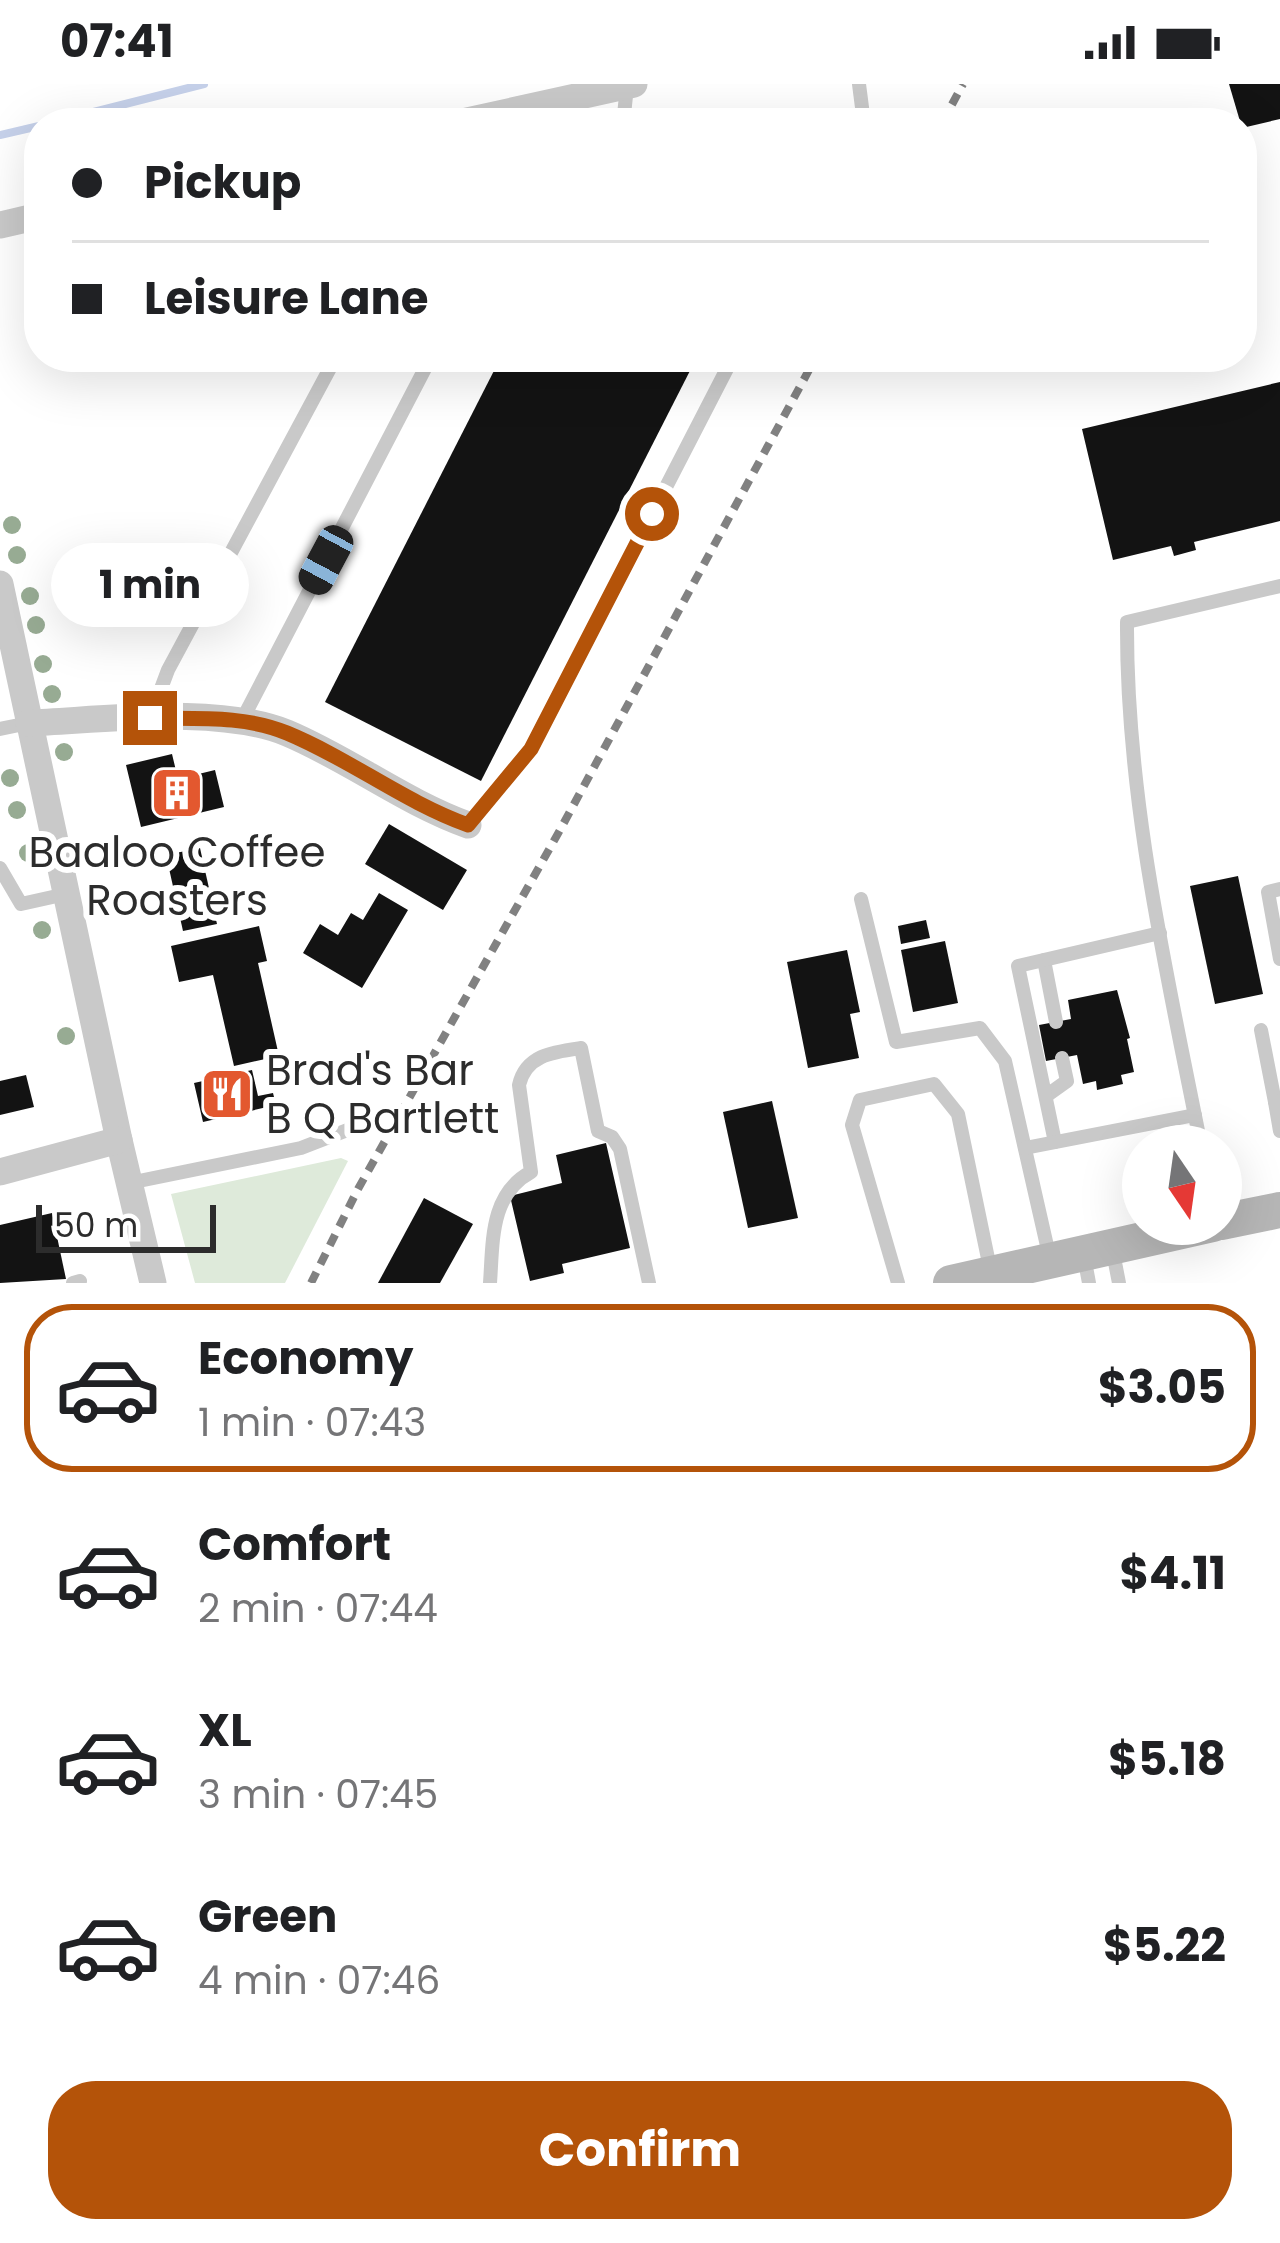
<!DOCTYPE html>
<html lang="en">
<head>
<meta charset="utf-8">
<style>
  body { margin:0; font-family:Poppins,sans-serif; background:#f6f6f6; color:#202124; height:100vh; display:flex; flex-direction:column; font-size:45px; white-space:nowrap }
  * { box-sizing:border-box; margin:0 }
  p { font-size:39px; color:#757577 }
  .icon { flex:none; width:66px; height:66px; fill:none; stroke:currentColor; stroke-width:2; stroke-linecap:round; stroke-linejoin:round }
  .map { position:relative; height:1199px; overflow:hidden }
  .sheet { display:flex; flex-direction:column; background:#fff; flex:1 }
  .sheet>* { flex:none }
  .top-card { position:absolute; left:24px; top:24px; width:1233px; height:264px; border-radius:48px; box-shadow:0 12px 48px #0002; display:grid; align-content:center; height:264px; padding:0 48px; background:#fff }
  .needle { width:78px; rotate:167deg }
  .tools { position:absolute; left:1122px; top:1041px; display:grid; gap:24px }
  .tools a { display:grid; place-items:center; width:120px; height:120px; border-radius:50%; background:#fff; box-shadow:0 12px 48px #0002; font-size:60px }
  .scale { position:absolute; left:36px; bottom:30px; width:180px; box-sizing:border-box; padding-left:12px; border:6px solid #2c2c2c; border-top:0; font-size:33px; line-height:42px; white-space:nowrap; color:#2c2c2c; -webkit-text-stroke:9px #fff; paint-order:stroke }
  .end { position:absolute; width:54px; height:54px; margin:-27px; border:15px solid #b45309; background:#fff; box-shadow:0 0 0 6px #fff }
  .from { border-radius:50% }
  .bubble { position:absolute; height:84px; border-radius:42px; background:#fff; box-shadow:0 12px 48px #0002; font-size:39px; font-weight:700; line-height:84px; text-align:center }
  .car { position:absolute; width:36px; height:72px; margin:-36px -18px; border-radius:15px; box-shadow:0 0 9px 3px #0007; background:linear-gradient(#222 24%,#8ab4d8 0 40%,#222 0 76%,#8ab4d8 0 86%,#222 0) }
  .top-card b { display:flex; align-items:center; gap:42px; height:114px; font-size:45px }
  .top-card b+b { border-top:3px solid #e0e0e0 }
  .top-card i { width:30px; height:30px; background:#202124 }
  ul { padding:21px 0 0; list-style:none }
  li { display:flex; align-items:center; gap:36px; height:168px; margin:0 24px 18px; padding:0 24px; border:6px solid transparent; border-radius:48px }
  li div { flex:1 }
  li b { display:block; font-size:45px }
  li em { font-style:normal; font-weight:700 }
  li.on { border-color:#b45309 }
  li>.icon { width:108px; height:108px; stroke-width:1.5 }
  .button { display:flex; gap:24px; margin-top:auto; padding:24px 48px }
  .button a { flex:1; height:138px; border-radius:48px; background:#b45309; color:#fff; font-size:48px; font-weight:700; line-height:138px; text-align:center }
  .status { display:flex; justify-content:space-between; align-items:center; height:84px; padding:0 60px; background:#fff; direction:ltr }
  .status svg { height:33px; fill:currentColor }
  .map>svg:first-child { display:block }
  .green { fill:#deeada }
  .lines { fill:none; stroke-linecap:round; stroke-linejoin:round }
  .stream { stroke:#c6d1ea; stroke-width:8 }
  .building { fill:#131313 }
  .service { stroke:#c9c9c9; stroke-width:14 }
  .minor { stroke:#c9c9c9; stroke-width:27 }
  .secondary { stroke:#b6b6b6; stroke-width:36 }
  .rail { stroke:#818181; stroke-width:8; stroke-dasharray:12 9; stroke-linecap:butt }
  .tree { fill:#97ab93 }
  .route { stroke:#b45309; stroke-width:15 }
  .labels { text-anchor:middle; stroke-width:12; stroke-linejoin:round; paint-order:stroke }
  .poi-label { font-size:42px; fill:#2c2c2c; stroke:#fff }
</style>
</head>
<body>
<div class="status"><b>07:41</b><svg viewBox="0 0 49 12"><path d="M0 12V9h3v3zM5 12V6h3v6zM10 12V3h3v9zM15 12V0h3v12zM26 1h20v11H26zM47 4h2v5h-2z"/></svg></div>
<div class="map">
<svg width="1280" height="1199" viewBox="0 0 1280 1199">
  <rect width="100%" height="100%" fill="#fff"/>
  <path class="green" d="M 341,1074 L 348,1077 L 285,1199 L 195,1199 L 171,1110 Z"/>
  <g class="lines">
    <g class="stream">
      <path d="M 50,39 L 204,0"/>
      <path d="M 0,51 L 39,42"/>
    </g>
  </g>
  <g class="building">
    <path d="M 1229,0 L 1280,0 L 1280,35 L 1242,44 Z"/>
    <path d="M 501,273 L 697,273 L 481,697 L 325,618 Z"/>
    <path d="M 1280,298 L 1280,437 L 1194,458 L 1196,466 L 1174,472 L 1171,462 L 1113,476 L 1082,345 Z"/>
    <path d="M 172,670 L 178,695 L 215,686 L 224,723 L 141,743 L 126,681 Z"/>
    <path d="M 389,740 L 467,786 L 443,826 L 365,780 Z"/>
    <path d="M 200,764 L 217,840 L 183,847 L 166,771 Z"/>
    <path d="M 1238,792 L 1263,910 L 1215,920 L 1190,802 Z"/>
    <path d="M 379,809 L 408,826 L 362,904 L 303,869 L 320,840 L 338,851 L 351,829 L 363,836 Z"/>
    <path d="M 926,836 L 930,854 L 901,860 L 898,842 Z"/>
    <path d="M 259,842 L 267,877 L 258,879 L 279,972 L 234,982 L 213,891 L 179,898 L 171,862 Z"/>
    <path d="M 945,857 L 958,919 L 913,928 L 901,866 Z"/>
    <path d="M 847,866 L 860,928 L 850,930 L 859,974 L 808,984 L 787,878 Z"/>
    <path d="M 1117,906 L 1130,954 L 1127,955 L 1134,988 L 1121,991 L 1123,1000 L 1097,1006 L 1096,997 L 1083,1000 L 1077,971 L 1046,977 L 1039,941 L 1071,935 L 1068,916 Z"/>
    <path d="M 252,986 L 258,1012 L 273,1009 L 276,1021 L 203,1038 L 194,999 Z"/>
    <path d="M 26,991 L 34,1023 L 0,1031 L 0,997 Z"/>
    <path d="M 772,1017 L 798,1134 L 748,1144 L 723,1028 Z"/>
    <path d="M 606,1059 L 630,1164 L 562,1180 L 564,1189 L 530,1197 L 510,1112 L 562,1099 L 556,1071 Z"/>
    <path d="M 424,1114 L 473,1140 L 440,1199 L 378,1199 Z"/>
    <path d="M 52,1129 L 66,1195 L 0,1199 L 0,1141 Z"/>
  </g>
  <g class="lines">
    <g class="service">
      <path d="M 859,0 L 864,39"/>
      <path d="M 617,39 L 624,31 L 627,2"/>
      <path d="M 150,634 L 168,586 L 336,273"/>
      <path d="M 241,638 L 431,273"/>
      <path d="M 0,645 L 29,639"/>
      <path d="M 468,741 L 531,665 L 733,273"/>
      <path d="M 0,784 L 21,820 L 66,810"/>
      <path d="M 1280,805 L 1268,808 L 1280,875"/>
      <path d="M 861,815 L 896,958 L 980,944 L 1005,977 L 1050,1175"/>
      <path d="M 1044,876 L 1056,938"/>
      <path d="M 1261,946 L 1275,1018"/>
      <path d="M 1046,1012 L 1067,997 L 1062,974"/>
      <path d="M 1280,1017 L 1275,1018 L 1280,1047"/>
      <path d="M 1055,1058 L 1018,882 L 1160,849"/>
      <path d="M 1201,1062 C 1167,889 1126,716 1127,538 L 1280,502"/>
      <path d="M 1025,1064 L 1195,1031"/>
      <path d="M 129,1099 L 301,1064 L 350,1045"/>
      <path d="M 1112,1163 L 1119,1199"/>
      <path d="M 1084,1172 L 1089,1199"/>
      <path d="M 73,1199 L 80,1197"/>
      <path d="M 490,1199 C 493,1157 490,1110 531,1088 L 519,1001 C 526,971 553,968 581,964 L 598,1047 L 612,1053 L 620,1065 L 649,1199"/>
      <path d="M 898,1199 L 852,1041 L 860,1016 L 934,1000 L 958,1030 L 991,1189"/>
    </g>
    <g class="minor">
      <path d="M 458,39 L 634,0"/>
      <path d="M 0,141 L 39,132"/>
      <path d="M 0,500 L 119,1056 L 153,1199"/>
      <path d="M 29,639 C 103,636 218,621 287,649 C 349,675 404,718 468,741"/>
      <path d="M 0,1088 L 119,1056"/>
    </g>
    <g class="secondary">
      <path d="M 1221,1138 L 1280,1126"/>
      <path d="M 951,1199 L 1213,1140"/>
    </g>
    <g class="rail">
      <path d="M 942,39 L 963,0"/>
      <path d="M 311,1199 L 358,1105 L 560,746 L 816,273"/>
    </g>
  </g>
  <g class="tree">
    <circle cx="12" cy="441" r="9"/>
    <circle cx="17" cy="471" r="9"/>
    <circle cx="30" cy="512" r="9"/>
    <circle cx="36" cy="541" r="9"/>
    <circle cx="43" cy="580" r="9"/>
    <circle cx="52" cy="610" r="9"/>
    <circle cx="64" cy="668" r="9"/>
    <circle cx="10" cy="694" r="9"/>
    <circle cx="17" cy="726" r="9"/>
    <circle cx="28" cy="769" r="9"/>
    <circle cx="42" cy="846" r="9"/>
    <circle cx="66" cy="952" r="9"/>
  </g>
  <g class="lines">
    <path class="route" d="M 150,634 C 195,635 244,631 287,649 C 350,675 404,718 468,741 L 531,665 L 652,430"/>
  </g>
  <defs>
    <g id="building-square" transform="scale(2.7)"><rect x="-9" y="-9" width="18" height="18" rx="4" fill="#e3582f" stroke="#fff"/><path d="M-4-6H4V6H1V3H-1V6H-4ZM-2.5-4.3h1.7v1.8h-1.7ZM.8-4.3h1.7v1.8H.8ZM-2.5-1h1.7V.8h-1.7ZM.8-1h1.7V.8H.8Z" fill="#fff"/></g>
    <g id="restaurant-square" transform="scale(2.7)"><rect x="-9" y="-9" width="18" height="18" rx="4" fill="#e3582f" stroke="#fff"/><path d="M-5-6h1v4h1v-4h1v4h1v-4h1v5L-1.5 .5V6h-2V.5L-5-1ZM5-6V6H3V1.5H1.5Q1.5-4 5-6Z" fill="#fff"/></g>
  </defs>
  <g fill-rule="evenodd">
    <use href="#building-square" x="177" y="709"/>
    <use href="#restaurant-square" x="227" y="1010"/>
  </g>
  <g class="labels">
    <g class="poi-label">
      <text x="177" y="783">Baaloo Coffee<tspan x="177" dy="48">Roasters</tspan></text>
      <text x="266" y="1001" text-anchor="start">Brad's Bar<tspan x="266" dy="48">B Q Bartlett</tspan></text>
    </g>
  </g>
</svg>
<div class="tools">
<a><svg class="needle" viewBox="-14 -14 28 28"><path d="M0-13l5 13h-10z" fill="#e53935"/><path d="M0 13l5-13h-10z" fill="#757577"/></svg></a>
</div>
<div class="scale">50 m</div>
<i class="end from" style="left:652px;top:430px"></i>
<i class="end" style="left:150px;top:634px"></i>
<div class="bubble" style="left:51px;top:459px;width:198px">1 min</div>
<i class="car" style="left:326px;top:476px;rotate:208deg"></i>
<div class="top-card">
<b><i class="from"></i>Pickup</b>
<b><i></i>Leisure Lane</b>
</div>
</div>
<section class="sheet">
<ul>
<li class="on"><svg class="icon" aria-label="car" viewBox="0 0 24 24"><path d="M5 17H2v-5l4-1 3-4h7l3 4 3 1v5h-3M9 17h6M6 11h13"/><circle cx="7" cy="17" r="2"/><circle cx="17" cy="17" r="2"/></svg><div><b>Economy</b><p>1 min · 07:43</p></div><em>$3.05</em></li>
<li><svg class="icon" aria-label="car" viewBox="0 0 24 24"><path d="M5 17H2v-5l4-1 3-4h7l3 4 3 1v5h-3M9 17h6M6 11h13"/><circle cx="7" cy="17" r="2"/><circle cx="17" cy="17" r="2"/></svg><div><b>Comfort</b><p>2 min · 07:44</p></div><em>$4.11</em></li>
<li><svg class="icon" aria-label="car" viewBox="0 0 24 24"><path d="M5 17H2v-5l4-1 3-4h7l3 4 3 1v5h-3M9 17h6M6 11h13"/><circle cx="7" cy="17" r="2"/><circle cx="17" cy="17" r="2"/></svg><div><b>XL</b><p>3 min · 07:45</p></div><em>$5.18</em></li>
<li><svg class="icon" aria-label="car" viewBox="0 0 24 24"><path d="M5 17H2v-5l4-1 3-4h7l3 4 3 1v5h-3M9 17h6M6 11h13"/><circle cx="7" cy="17" r="2"/><circle cx="17" cy="17" r="2"/></svg><div><b>Green</b><p>4 min · 07:46</p></div><em>$5.22</em></li>
</ul>
<div class="button"><a>Confirm</a></div>
</section>
</body>
</html>
